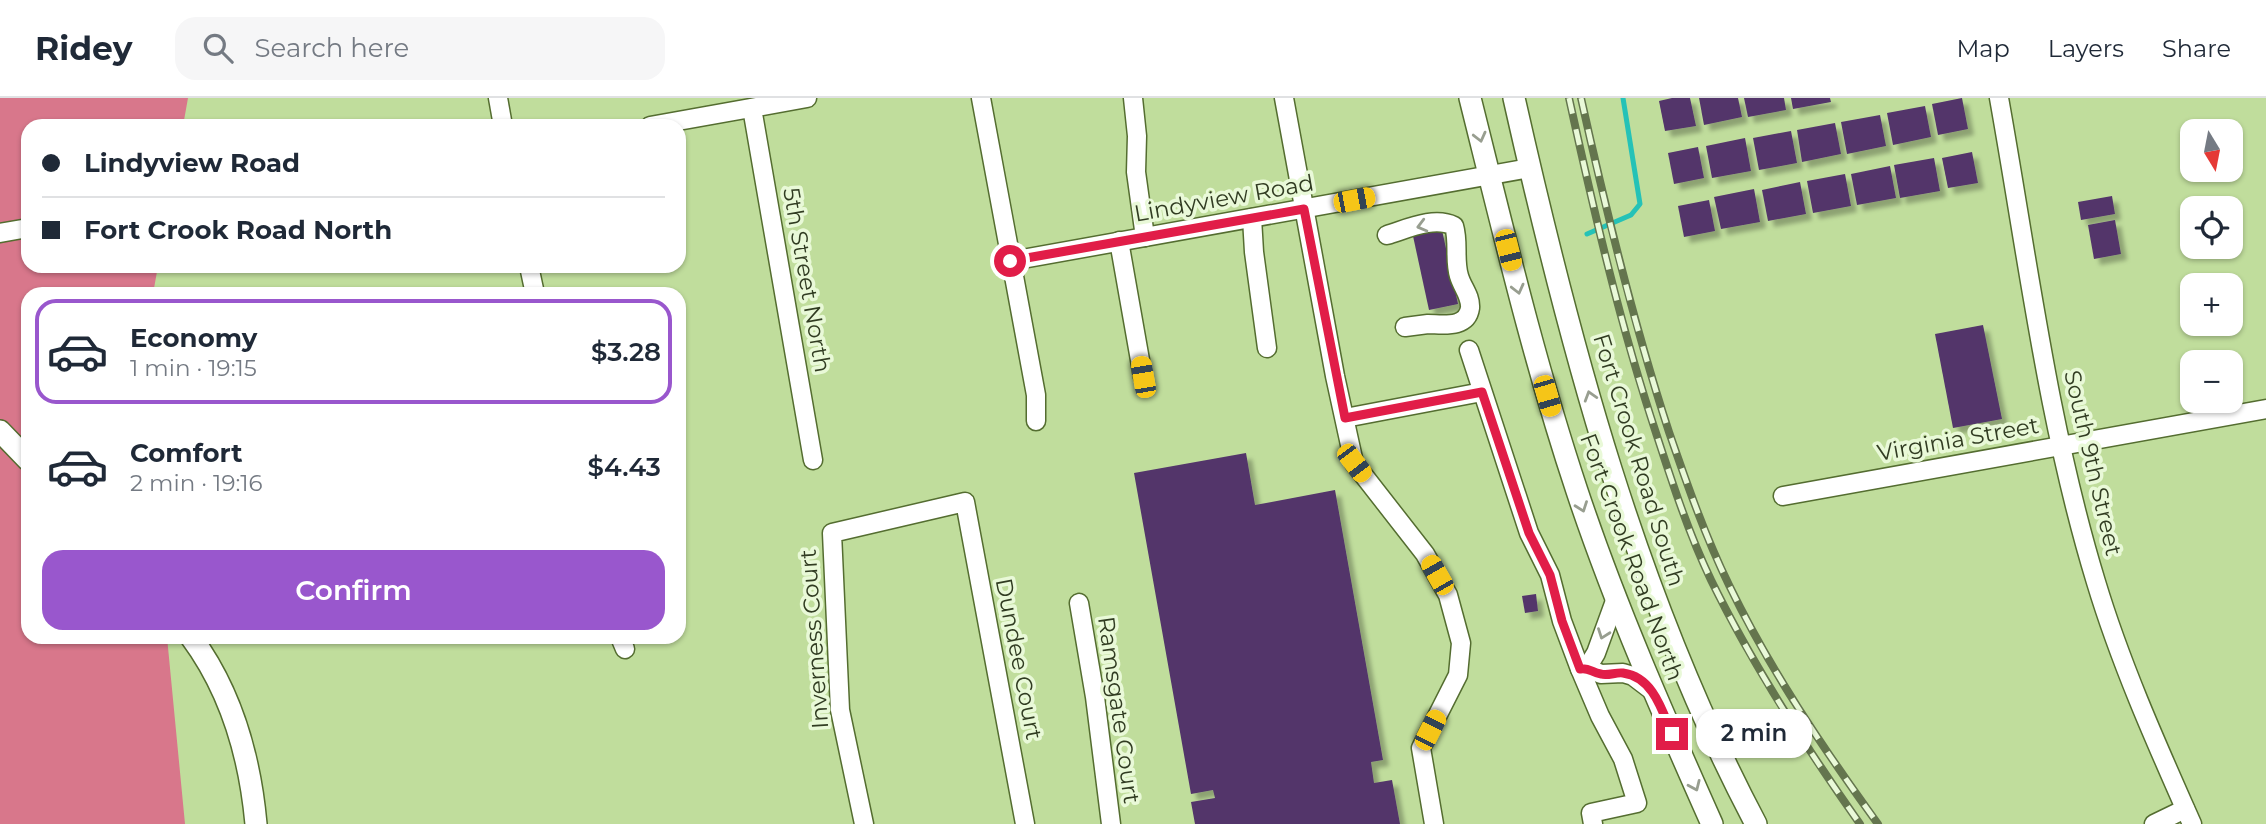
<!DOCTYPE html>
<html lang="en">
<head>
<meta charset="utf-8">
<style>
  body { margin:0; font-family:Montserrat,sans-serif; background:#f6f6f7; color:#1f2937; height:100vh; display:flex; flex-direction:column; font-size:26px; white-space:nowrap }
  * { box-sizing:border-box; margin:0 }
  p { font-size:23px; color:#747a83 }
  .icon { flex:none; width:38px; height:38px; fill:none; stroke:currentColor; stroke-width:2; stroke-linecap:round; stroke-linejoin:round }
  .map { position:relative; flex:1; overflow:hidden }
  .sheet { position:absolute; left:21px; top:189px; width:665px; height:357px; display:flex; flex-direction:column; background:#fff; border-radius:21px; box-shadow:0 2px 5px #0004 }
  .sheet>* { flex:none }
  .hud { position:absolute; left:21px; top:21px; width:665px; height:154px; border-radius:21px; box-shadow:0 2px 5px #0004; display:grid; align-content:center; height:154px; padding:0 21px; background:#fff }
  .needle { width:46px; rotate:170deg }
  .tools { position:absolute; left:2180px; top:21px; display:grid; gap:14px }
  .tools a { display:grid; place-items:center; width:63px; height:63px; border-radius:14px; background:#fff; box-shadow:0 2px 5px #0004; font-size:35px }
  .end { position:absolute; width:32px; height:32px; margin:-16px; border:9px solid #e11d48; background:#fff; box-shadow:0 0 0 4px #fff }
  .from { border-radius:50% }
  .bubble { position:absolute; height:49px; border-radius:21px; background:#fff; box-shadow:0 2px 5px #0004; font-size:23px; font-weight:600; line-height:49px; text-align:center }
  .car { position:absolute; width:21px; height:42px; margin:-21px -10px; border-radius:9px; box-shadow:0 0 5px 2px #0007; background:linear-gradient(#f5c518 24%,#345 0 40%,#f5c518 0 76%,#345 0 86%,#f5c518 0) }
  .hud b { display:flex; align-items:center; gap:24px; height:66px; font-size:26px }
  .hud b+b { border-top:2px solid #e0e1e3 }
  .hud i { width:18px; height:18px; background:#1f2937 }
  ul { padding:12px 0 0; list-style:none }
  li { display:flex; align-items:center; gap:21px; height:105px; margin:0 14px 10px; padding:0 7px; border:4px solid transparent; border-radius:21px }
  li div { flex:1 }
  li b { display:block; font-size:26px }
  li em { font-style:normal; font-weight:600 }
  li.selected { border-color:#9957cd }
  li>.icon { width:63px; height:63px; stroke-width:1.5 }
  .button { display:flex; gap:14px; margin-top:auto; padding:14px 21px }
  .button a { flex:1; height:80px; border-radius:21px; background:#9957cd; color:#fff; font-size:28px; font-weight:600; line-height:80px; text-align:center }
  header { display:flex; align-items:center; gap:42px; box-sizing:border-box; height:98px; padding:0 35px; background:#fff; border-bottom:2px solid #e0e1e3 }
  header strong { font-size:33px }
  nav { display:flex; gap:38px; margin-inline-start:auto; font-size:24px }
  .search { width:490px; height:63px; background:#f6f6f7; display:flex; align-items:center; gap:18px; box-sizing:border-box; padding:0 24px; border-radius:21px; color:#747a83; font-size:26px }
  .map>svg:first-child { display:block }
  .forest { fill:#d8778b }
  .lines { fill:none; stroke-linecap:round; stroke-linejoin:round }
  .stream { stroke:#25c2b7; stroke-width:5 }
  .building { fill:#52356a; filter:url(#shadow) }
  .minor-casing { stroke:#546d30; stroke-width:21 }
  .major-casing { stroke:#546d30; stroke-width:24 }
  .minor { stroke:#fff; stroke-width:18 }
  .major { stroke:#fff; stroke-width:21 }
  .rail-casing { stroke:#64754e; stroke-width:8 }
  .rail { stroke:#e9f9d8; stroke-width:5; stroke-dasharray:16; stroke-linecap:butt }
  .oneway { stroke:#989e90 }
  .route { stroke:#e11d48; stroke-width:9 }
  .labels { text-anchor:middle; stroke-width:7; stroke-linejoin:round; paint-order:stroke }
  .street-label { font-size:23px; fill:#313c22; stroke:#e9f9d8 }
</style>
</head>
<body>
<header>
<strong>Ridey</strong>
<div class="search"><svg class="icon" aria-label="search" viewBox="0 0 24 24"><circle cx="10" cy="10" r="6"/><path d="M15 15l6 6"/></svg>Search here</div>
<nav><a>Map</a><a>Layers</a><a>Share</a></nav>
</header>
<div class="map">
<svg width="2266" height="726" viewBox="0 0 2266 726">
  <defs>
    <filter id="shadow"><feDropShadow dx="6" dy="6" stdDeviation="2" flood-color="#0004"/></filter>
  </defs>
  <rect width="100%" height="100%" fill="#c0dd9c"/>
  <path class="forest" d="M 0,0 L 188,0 L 183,28 L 28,28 L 28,168 L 158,168 L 153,196 L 28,196 L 28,539 L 167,539 L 185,726 L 0,726 Z"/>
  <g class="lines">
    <path class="stream" d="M 1587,136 L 1631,117 L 1640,106 L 1623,0"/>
  </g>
  <g class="building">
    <path d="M 1672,0 L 1690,0 L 1696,28 L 1665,33 L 1659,3 Z"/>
    <path d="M 1699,0 L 1738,0 L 1742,19 L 1704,27 Z"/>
    <path d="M 1744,0 L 1784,0 L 1786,12 L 1748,19 Z"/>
    <path d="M 1791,0 L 1830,0 L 1831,4 L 1793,11 Z"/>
    <path d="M 1962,0 L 1968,31 L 1938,37 L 1932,6 Z"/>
    <path d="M 1925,8 L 1931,39 L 1893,47 L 1887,15 Z"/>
    <path d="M 1880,17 L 1886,48 L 1847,56 L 1841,24 Z"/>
    <path d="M 1835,25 L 1841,56 L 1802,64 L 1797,32 Z"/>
    <path d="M 1791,33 L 1797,65 L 1759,72 L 1753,40 Z"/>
    <path d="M 1745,40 L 1751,73 L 1712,80 L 1706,48 Z"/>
    <path d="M 1698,49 L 1704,80 L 1674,86 L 1668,55 Z"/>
    <path d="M 1972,54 L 1978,85 L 1948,90 L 1942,60 Z"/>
    <path d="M 1934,60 L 1940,93 L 1900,100 L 1894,67 Z"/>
    <path d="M 1890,68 L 1896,100 L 1857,107 L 1851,76 Z"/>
    <path d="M 1845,76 L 1851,108 L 1813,115 L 1807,83 Z"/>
    <path d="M 1800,84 L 1806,116 L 1768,123 L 1762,92 Z"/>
    <path d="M 1754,91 L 1760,124 L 1721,131 L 1714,99 Z"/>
    <path d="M 2112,98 L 2115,116 L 2081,122 L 2078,104 Z"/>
    <path d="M 1709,102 L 1715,133 L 1684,139 L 1678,108 Z"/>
    <path d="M 2115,122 L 2121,156 L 2094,161 L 2088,127 Z"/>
    <path d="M 1442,132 L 1458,206 L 1429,212 L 1413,138 Z"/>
    <path d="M 1983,227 L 2002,321 L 1953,330 L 1935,236 Z"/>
    <path d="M 1246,355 L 1255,407 L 1335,392 L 1383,662 L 1371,664 L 1374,685 L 1392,682 L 1400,726 L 1195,726 L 1191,704 L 1215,700 L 1213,692 L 1191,696 L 1134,375 Z"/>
    <path d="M 1536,496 L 1538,513 L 1525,515 L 1522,498 Z"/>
  </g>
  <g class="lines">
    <g class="minor-casing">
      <g id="minor">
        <path d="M 498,0 L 503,28"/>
        <path d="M 981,0 L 1036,297 L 1036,323"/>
        <path d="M 1133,0 L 1137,38 L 1136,74 L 1145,139"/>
        <path d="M 1284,0 L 1335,278 L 1354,365 L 1425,456 L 1448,497 L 1461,545 L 1458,577 L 1421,650 L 1434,726"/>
        <path d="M 1999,0 C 2028,162 2048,327 2096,484 C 2121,567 2157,647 2192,726"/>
        <path d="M 752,10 L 813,362"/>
        <path d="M 650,28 L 807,0"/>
        <path d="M 1252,120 L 1254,154 L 1267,250"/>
        <path d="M 0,135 L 28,130"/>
        <path d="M 1387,137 C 1407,131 1434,118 1454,128 C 1459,144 1454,162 1459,178 C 1462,189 1471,198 1470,210 C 1467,231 1442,226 1428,226 C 1420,227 1413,228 1405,229"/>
        <path d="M 1119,143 L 1143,279"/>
        <path d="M 1011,163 L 1530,70"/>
        <path d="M 529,168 L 535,196"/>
        <path d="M 1469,252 L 1529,435 L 1550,477 L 1562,523 L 1580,571 L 1600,618 L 1623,661 L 1637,705 L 1591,715 L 1593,726"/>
        <path d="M 1345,320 L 1482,294"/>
        <path d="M 1783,398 L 2266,311"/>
        <path d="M 1079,505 L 1095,599 L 1111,726"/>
        <path d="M 620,539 L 625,551"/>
        <path d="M 1587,570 L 1596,555 L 1616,500"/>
        <path d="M 1580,571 L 1587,570 L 1601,576 L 1623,575 L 1633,578 L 1654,594"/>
        <path d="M 864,726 L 840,612 L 832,435 L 965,404 L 1025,726"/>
        <path d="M 2154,726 L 2185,711"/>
      </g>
    </g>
    <g class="major-casing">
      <g id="major">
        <path d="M 1470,0 C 1503,132 1534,264 1577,393 C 1615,507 1663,616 1712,726"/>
        <path d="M 1514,0 C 1570,249 1636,499 1756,726"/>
        <path d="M 0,333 L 28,362"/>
        <path d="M 191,539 C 231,593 250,660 256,726"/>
      </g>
    </g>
    <use href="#minor" class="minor"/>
    <use href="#major" class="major"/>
    <g class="rail-casing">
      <g id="rail">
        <path d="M 1569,0 C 1594,114 1620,227 1657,338 C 1673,387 1689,436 1711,482 C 1753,568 1805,648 1860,726"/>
        <path d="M 1581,0 C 1606,113 1633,224 1669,334 C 1687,386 1705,438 1729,487 C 1770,572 1823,650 1878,726"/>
      </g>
    </g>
    <use href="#rail" class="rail"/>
  </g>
  <defs><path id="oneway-chevron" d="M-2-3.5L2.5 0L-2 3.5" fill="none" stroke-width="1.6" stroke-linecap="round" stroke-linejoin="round" transform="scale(1.75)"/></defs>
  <g class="oneway">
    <use href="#oneway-chevron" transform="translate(1480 39) rotate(76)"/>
    <use href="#oneway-chevron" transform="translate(1422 128) rotate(165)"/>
    <use href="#oneway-chevron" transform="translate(1518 191) rotate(76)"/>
    <use href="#oneway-chevron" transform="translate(1590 298) rotate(-107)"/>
    <use href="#oneway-chevron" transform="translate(1582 409) rotate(70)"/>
    <use href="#oneway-chevron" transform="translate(1603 536) rotate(110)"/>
    <use href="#oneway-chevron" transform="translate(1695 688) rotate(66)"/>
  </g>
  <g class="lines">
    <path class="route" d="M 1010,163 L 1304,111 L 1345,320 L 1482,294 L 1529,435 L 1550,477 L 1562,523 L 1580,571 C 1589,569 1592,575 1601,576 C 1608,578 1616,574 1623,575 C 1653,579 1662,612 1672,636"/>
  </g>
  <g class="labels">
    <g class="street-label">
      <text transform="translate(1224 100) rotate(-10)" y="8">Lindyview Road</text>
      <text transform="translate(807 182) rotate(80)" y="8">5th Street North</text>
      <text transform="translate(1958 341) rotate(-10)" y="8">Virginia Street</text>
      <text transform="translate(1639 362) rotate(73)" y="8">Fort Crook Road South</text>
      <text transform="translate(2093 365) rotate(77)" y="8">South 9th Street</text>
      <text transform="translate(1632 459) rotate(70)" y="8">Fort Crook Road North</text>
      <text transform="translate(814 541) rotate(-94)" y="8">Inverness Court</text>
      <text transform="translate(1019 561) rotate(79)" y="8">Dundee Court</text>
      <text transform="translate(1119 612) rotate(82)" y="8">Ramsgate Court</text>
    </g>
  </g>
</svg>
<div class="tools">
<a><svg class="needle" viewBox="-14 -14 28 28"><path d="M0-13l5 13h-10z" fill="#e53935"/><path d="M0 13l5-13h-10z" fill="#747a83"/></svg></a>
<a><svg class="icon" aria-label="locate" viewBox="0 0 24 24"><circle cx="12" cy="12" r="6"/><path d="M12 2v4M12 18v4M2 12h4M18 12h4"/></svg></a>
<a>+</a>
<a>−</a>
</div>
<i class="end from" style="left:1010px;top:163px"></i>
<i class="end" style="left:1672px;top:636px"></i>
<div class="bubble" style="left:1696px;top:611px;width:116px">2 min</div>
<i class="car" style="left:1354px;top:102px;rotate:79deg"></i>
<i class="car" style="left:1508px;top:152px;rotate:166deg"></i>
<i class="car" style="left:1143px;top:279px;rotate:350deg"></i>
<i class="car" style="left:1547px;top:298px;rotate:164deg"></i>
<i class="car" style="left:1354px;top:365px;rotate:143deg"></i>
<i class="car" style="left:1437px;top:477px;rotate:330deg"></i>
<i class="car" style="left:1430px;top:632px;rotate:27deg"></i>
<div class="hud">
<b><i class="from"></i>Lindyview Road</b>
<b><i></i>Fort Crook Road North</b>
</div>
<section class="sheet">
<ul>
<li class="selected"><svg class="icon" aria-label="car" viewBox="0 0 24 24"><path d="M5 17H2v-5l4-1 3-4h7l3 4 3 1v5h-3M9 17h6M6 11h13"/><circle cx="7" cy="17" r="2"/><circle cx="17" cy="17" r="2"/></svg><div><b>Economy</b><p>1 min · 19:15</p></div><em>$3.28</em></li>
<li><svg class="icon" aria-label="car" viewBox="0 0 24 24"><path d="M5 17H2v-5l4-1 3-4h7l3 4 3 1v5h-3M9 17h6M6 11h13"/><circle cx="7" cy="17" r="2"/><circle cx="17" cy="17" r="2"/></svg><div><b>Comfort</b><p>2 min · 19:16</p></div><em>$4.43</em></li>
</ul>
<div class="button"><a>Confirm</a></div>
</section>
</div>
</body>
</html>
